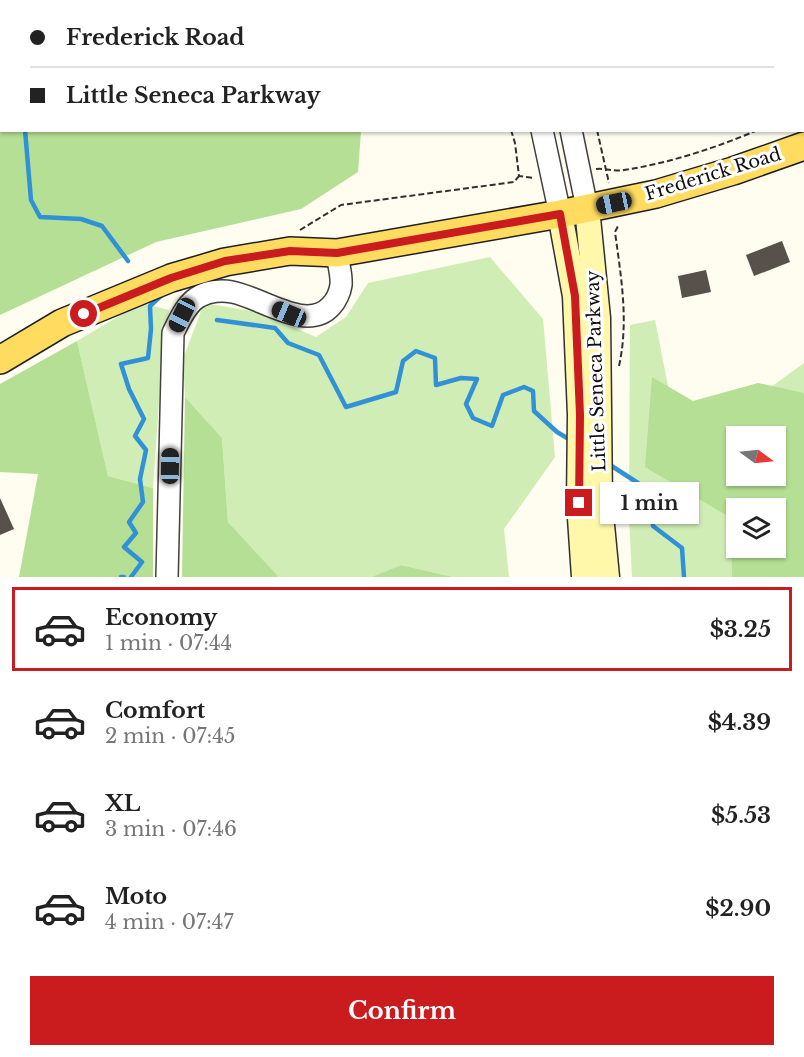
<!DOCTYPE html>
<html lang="en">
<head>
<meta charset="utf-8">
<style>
  body { margin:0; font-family:"Libre Baskerville",serif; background:#f2f2f2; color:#222; height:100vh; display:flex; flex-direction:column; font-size:22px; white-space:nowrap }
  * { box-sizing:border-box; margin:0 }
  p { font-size:20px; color:#767676 }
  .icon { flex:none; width:33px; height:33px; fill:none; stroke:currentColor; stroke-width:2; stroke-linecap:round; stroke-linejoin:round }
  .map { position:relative; height:577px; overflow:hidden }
  .side { display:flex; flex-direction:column; background:#fff; flex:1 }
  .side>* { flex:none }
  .banner { position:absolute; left:0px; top:0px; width:804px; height:132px; box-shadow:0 2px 4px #0004; display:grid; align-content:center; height:132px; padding:0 30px; background:#fff }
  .needle { width:39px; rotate:105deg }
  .tools { position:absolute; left:726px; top:426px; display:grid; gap:12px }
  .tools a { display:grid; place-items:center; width:60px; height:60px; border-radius:0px; background:#fff; box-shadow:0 2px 4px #0004; font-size:30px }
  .end { position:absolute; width:27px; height:27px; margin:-14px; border:8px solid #ca1b1f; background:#fff; box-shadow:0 0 0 3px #fff }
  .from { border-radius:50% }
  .bubble { position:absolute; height:42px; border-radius:0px; background:#fff; box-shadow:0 2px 4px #0004; font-size:20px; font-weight:700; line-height:42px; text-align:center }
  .car { position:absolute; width:18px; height:36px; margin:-18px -9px; border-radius:8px; box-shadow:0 0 4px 2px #0007; background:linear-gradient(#222 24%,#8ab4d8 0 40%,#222 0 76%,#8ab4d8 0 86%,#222 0) }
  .banner b { display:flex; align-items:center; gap:21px; height:57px; font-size:22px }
  .banner b+b { border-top:2px solid #e0e0e0 }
  .banner i { width:15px; height:15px; background:#222 }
  ul { padding:10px 0 0; list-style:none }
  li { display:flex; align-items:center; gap:18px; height:84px; margin:0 12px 9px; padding:0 18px; border:3px solid transparent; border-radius:0px }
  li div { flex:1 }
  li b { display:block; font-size:22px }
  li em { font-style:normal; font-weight:700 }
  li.on { border-color:#ca1b1f }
  li>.icon { width:54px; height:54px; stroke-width:1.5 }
  .button { display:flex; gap:12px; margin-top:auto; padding:12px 30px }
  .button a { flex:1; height:69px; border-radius:0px; background:#ca1b1f; color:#fff; font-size:24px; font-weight:700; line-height:69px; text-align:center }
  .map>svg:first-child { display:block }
  .green { fill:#d1edb6; fill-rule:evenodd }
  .forest { fill:#b4df94; fill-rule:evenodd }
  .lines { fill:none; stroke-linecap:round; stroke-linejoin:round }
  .stream { stroke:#3191d7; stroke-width:4.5 }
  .building { fill:#58504a }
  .tertiary-casing { stroke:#414141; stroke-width:24 }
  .secondary-casing { stroke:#303030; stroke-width:27 }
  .primary-casing { stroke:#1f1f1f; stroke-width:30 }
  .path { stroke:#303030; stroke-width:2; stroke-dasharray:6 3; stroke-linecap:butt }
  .tertiary { stroke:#fff; stroke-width:21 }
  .secondary { stroke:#fff8ab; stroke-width:24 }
  .primary { stroke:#ffdc60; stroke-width:27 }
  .route { stroke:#ca1b1f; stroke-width:8 }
  .labels { text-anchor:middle; stroke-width:6; stroke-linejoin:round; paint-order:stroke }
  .street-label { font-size:18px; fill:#0e0e0e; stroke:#fff }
</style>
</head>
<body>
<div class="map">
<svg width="804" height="577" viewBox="0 0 804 577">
  <rect width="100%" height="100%" fill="#fffcf0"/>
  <g class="green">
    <path d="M 635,0 L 797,0 L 635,1 Z"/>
    <path d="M 490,257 L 543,319 L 555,457 L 504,529 L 509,577 L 453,577 L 401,565 L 371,577 L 279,577 L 228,522 L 222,438 L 185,397 L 183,359 L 204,303 L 257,312 L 316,337 L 346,317 L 368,283 Z"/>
    <path d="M 141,303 L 169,310 L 161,373 L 153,488 L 108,476 L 77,341 Z"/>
    <path d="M 655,320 L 680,447 L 764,392 L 804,363 L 804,577 L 632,577 L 629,516 L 630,325 ZM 736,436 L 776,436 L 776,476 L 736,476 ZM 736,508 L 776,508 L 776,548 L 736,548 Z"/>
  </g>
  <g class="forest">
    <path d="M 0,0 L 316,0 L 317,1 L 2,2 L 2,130 L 361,131 L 358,172 L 301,209 L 156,242 L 0,315 Z"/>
    <path d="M 77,341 L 108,476 L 153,488 L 153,577 L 19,577 L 38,474 L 0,472 L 0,384 Z"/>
    <path d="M 652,377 L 693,401 L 758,383 L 804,393 L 804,577 L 732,577 L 731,518 L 645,467 ZM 776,436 L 776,476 L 736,476 L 736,436 ZM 776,508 L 776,548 L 736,548 L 736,508 Z"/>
    <path d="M 185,397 L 222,438 L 228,522 L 279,577 L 182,577 Z"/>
    <path d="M 401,565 L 453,577 L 371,577 Z"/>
  </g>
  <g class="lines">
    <g class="stream">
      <path d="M 0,4 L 2,5"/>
      <path d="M 25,130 L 31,200 L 40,217 L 81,219 L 102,226 L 128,261"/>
      <path d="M 217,320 L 275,328 L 288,343 L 319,355 L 346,407 L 396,392 L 403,361 L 416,351 L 435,358 L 436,385 L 461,378 L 477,379 L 466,404 L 473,418 L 492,426 L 503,395 L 524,387 L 533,391 L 534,411 L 557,432 L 572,441"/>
      <path d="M 607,463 L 638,483 L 651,497 L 653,526 L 682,548 L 684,577"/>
      <path d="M 121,577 L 124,577"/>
      <path d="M 131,577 L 142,562 L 124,547 L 136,533 L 129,522 L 143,502 L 140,479 L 146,450 L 135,436 L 144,419 L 129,389 L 121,364 L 148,358 L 151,329 L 150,306 L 164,293"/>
    </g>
  </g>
  <g class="building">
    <path d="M 782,241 L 790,262 L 754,276 L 746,255 Z"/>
    <path d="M 706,270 L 711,292 L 682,298 L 678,276 Z"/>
    <path d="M 0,498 L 14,529 L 0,535 Z"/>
  </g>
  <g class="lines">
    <g class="tertiary-casing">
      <g id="tertiary">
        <path d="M 476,0 L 477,2"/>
        <path d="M 514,0 L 515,2"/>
        <path d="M 542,130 L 560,214"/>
        <path d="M 571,130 L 587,208"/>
        <path d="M 167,577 L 173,333 C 179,321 187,302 200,296 C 209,291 222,290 232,292 C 261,297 307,333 331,306 C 336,301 340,292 341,285 C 342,275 338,263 337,253"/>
      </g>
    </g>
    <g class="secondary-casing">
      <g id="secondary">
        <path d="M 587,208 L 598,318 L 600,504 L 607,577"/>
        <path d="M 560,214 L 575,296 L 580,415 L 579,503 L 584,577"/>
      </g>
    </g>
    <g class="primary-casing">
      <path id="primary" d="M 0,360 L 62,323 L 171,278 L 225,262 L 290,251 L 337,253 L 560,214 L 656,194 L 733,171 L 804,146"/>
    </g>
    <g class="path">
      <path d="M 442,0 L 443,2"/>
      <path d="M 546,0 L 547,2"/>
      <path d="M 802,110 L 804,109"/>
      <path d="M 511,130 L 515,143 L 519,176 L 534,178"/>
      <path d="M 597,130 L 609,183"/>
      <path d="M 596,169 C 606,168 615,172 624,170 C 670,163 715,148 758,130"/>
      <path d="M 300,230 L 341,205 L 514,182 L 519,176"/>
      <path d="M 619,366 C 629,321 621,277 615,232 L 619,224"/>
    </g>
    <use href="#tertiary" class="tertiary"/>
    <use href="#secondary" class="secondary"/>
    <use href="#primary" class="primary"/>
  </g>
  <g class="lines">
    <path class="route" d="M 84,314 L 171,278 L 225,261 L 290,251 L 337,253 L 560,214 L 575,296 L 580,415 L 579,503"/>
  </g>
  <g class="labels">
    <g class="street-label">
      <text transform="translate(713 174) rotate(-17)" y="6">Frederick Road</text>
      <text transform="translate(596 371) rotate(-92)" y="6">Little Seneca Parkway</text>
    </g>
  </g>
</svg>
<div class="tools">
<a><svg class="needle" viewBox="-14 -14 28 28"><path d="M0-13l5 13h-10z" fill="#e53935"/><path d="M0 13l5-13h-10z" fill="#767676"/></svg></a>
<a><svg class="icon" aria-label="layers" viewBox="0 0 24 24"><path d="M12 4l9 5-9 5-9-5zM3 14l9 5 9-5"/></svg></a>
</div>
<i class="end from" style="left:84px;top:314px"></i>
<i class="end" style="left:579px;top:503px"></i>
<div class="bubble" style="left:600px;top:482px;width:99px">1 min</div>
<i class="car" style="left:614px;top:203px;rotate:258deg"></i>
<i class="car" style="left:289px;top:314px;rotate:293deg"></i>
<i class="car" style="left:182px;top:315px;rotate:206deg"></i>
<i class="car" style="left:170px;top:466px;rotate:1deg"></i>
<div class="banner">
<b><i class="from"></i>Frederick Road</b>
<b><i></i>Little Seneca Parkway</b>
</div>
</div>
<section class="side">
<ul>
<li class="on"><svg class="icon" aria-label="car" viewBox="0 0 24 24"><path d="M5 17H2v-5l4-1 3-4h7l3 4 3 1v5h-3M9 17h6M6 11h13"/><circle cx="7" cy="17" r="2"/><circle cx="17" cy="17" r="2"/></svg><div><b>Economy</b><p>1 min · 07:44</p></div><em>$3.25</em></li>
<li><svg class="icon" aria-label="car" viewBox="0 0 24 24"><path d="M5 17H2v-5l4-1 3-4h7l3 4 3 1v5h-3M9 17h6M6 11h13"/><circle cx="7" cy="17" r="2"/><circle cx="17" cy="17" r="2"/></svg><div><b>Comfort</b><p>2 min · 07:45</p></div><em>$4.39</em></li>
<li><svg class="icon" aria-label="car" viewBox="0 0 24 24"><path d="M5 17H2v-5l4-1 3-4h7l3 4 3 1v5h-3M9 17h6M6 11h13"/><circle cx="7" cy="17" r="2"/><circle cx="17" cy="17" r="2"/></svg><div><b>XL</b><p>3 min · 07:46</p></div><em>$5.53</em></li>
<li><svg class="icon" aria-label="car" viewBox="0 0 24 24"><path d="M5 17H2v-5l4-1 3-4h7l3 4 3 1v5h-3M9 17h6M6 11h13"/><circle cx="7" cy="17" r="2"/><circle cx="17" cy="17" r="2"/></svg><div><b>Moto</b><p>4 min · 07:47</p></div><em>$2.90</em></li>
</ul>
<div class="button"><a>Confirm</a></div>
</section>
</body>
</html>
